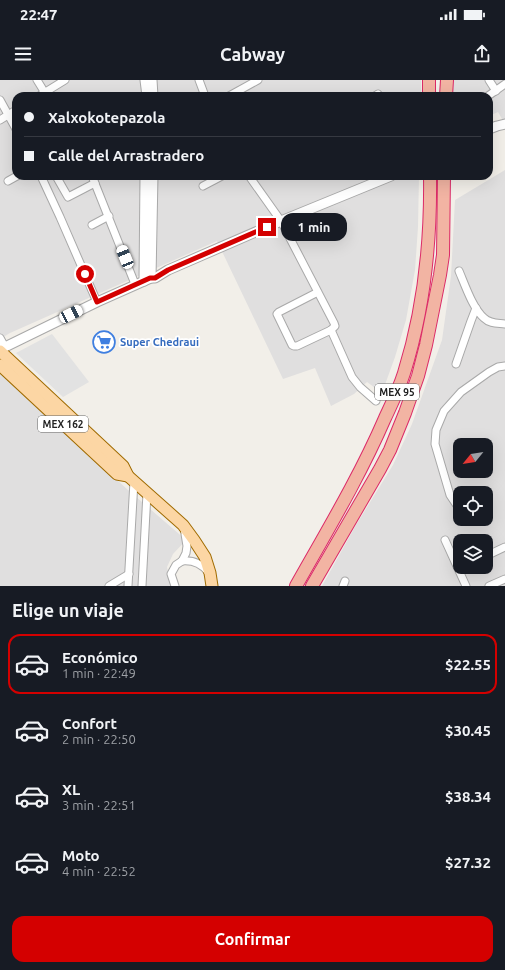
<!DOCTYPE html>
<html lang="es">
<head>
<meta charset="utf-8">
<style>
  body { margin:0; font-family:Ubuntu,sans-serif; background:#242831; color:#f1f3f6; height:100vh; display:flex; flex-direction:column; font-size:15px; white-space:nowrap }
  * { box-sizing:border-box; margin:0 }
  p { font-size:13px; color:#9ea1a6 }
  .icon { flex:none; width:22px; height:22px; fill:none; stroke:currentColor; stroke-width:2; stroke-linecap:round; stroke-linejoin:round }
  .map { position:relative; height:506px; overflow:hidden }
  .drawer { display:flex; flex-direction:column; background:#171b24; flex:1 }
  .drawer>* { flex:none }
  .banner { position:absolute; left:12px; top:12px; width:481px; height:88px; border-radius:12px; box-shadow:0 4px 16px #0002; display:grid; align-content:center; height:88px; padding:0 12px; background:#171b24 }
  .needle { width:26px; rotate:240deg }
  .buttons { position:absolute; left:453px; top:358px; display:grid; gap:8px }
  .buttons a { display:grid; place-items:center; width:40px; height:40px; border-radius:8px; background:#171b24; box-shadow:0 4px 16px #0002; font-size:20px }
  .end { position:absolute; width:18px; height:18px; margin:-9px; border:5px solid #d40000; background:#fff; box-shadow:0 0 0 2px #fff }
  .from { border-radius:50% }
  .bubble { position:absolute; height:28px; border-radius:12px; background:#171b24; box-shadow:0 4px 16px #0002; font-size:13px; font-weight:700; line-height:28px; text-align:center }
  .car { position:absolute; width:12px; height:24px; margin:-12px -6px; border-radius:5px; box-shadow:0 0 3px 1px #0007; background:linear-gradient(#fff 24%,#345 0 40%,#fff 0 76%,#345 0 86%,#fff 0) }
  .banner b { display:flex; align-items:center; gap:14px; height:38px; font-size:15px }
  .banner b+b { border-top:1px solid #363941 }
  .banner i { width:10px; height:10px; background:#f1f3f6 }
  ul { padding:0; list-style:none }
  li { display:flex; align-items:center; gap:12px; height:60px; margin:0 8px 6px; padding:0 4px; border:2px solid transparent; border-radius:12px }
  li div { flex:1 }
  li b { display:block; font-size:15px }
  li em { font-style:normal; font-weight:700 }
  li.on { border-color:#d40000 }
  li>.icon { width:36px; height:36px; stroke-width:1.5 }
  h2 { padding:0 12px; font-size:18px; line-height:48px }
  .primary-button { display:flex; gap:8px; margin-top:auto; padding:8px 12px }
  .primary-button a { flex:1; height:46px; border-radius:12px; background:#d40000; color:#fff; font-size:16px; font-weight:700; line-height:46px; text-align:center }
  .status { display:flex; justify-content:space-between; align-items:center; height:28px; padding:0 20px; background:#171b24; direction:ltr }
  .status svg { height:11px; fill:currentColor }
  header { display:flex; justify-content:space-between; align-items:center; height:52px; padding:0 12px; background:#171b24; font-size:18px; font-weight:700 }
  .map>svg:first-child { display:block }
  .residential { fill:#e0dfdf; fill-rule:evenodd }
  .parking { fill:#e2e2e2 }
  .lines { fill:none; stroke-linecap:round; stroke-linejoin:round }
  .minor-casing { stroke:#a9a9a9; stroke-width:9 }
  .tertiary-casing { stroke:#a9a9a9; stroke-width:11 }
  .primary-casing { stroke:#a06b00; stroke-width:13 }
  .trunk-casing { stroke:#dc2a67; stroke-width:14 }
  .minor { stroke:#fff; stroke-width:7 }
  .tertiary { stroke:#fff; stroke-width:9 }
  .primary { stroke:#fcd6a4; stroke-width:11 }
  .trunk { stroke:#f2b4a3; stroke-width:12 }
  .route { stroke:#d40000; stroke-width:5 }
  .labels { text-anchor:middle; stroke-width:3.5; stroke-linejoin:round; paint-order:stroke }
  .shield { fill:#fff; stroke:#646464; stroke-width:1 }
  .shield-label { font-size:10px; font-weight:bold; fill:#222 }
  .shop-label { font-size:11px; font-weight:bold; fill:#366cbe; stroke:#fff; text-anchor:start }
</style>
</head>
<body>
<div class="status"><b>22:47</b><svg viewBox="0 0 49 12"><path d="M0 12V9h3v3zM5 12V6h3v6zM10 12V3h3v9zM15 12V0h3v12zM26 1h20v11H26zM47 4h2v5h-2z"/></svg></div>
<header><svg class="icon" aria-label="menu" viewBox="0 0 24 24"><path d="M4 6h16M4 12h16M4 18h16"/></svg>Cabway<svg class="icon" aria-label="share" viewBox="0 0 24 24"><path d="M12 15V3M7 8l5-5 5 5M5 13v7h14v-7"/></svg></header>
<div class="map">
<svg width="505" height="506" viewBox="0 0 505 506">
  <rect width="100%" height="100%" fill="#f2efe9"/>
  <g class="residential">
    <path d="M 0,0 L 421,0 L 421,16 L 16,16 L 16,96 L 419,96 L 418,147 L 415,190 L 406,240 L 395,277 L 382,313 L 367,302 L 354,314 L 331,326 L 315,288 L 283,299 L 217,161 L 10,253 L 0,259 Z"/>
    <path d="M 453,0 L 505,0 L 505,44 L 498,32 L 489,36 L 489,16 L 453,16 Z"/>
    <path d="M 505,90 L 505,506 L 322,506 L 356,445 L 393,385 L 412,344 L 442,260 L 451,196 L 455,120 ZM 460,365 L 486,365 L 486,391 L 460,391 ZM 460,413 L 486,413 L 486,439 L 460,439 ZM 460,461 L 486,461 L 486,487 L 460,487 Z"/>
    <path d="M 0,294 L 128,410 L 186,460 L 173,474 L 167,487 L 170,502 L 174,506 L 0,506 Z"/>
  </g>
  <path class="parking" d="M 52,254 L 89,302 L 63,317 L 16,273 Z"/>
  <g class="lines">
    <g class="minor-casing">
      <g id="minor">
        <path d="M 37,0 L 45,13"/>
        <path d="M 199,0 L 205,16"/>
        <path d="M 489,0 L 496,11"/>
        <path d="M 39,16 L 65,0"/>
        <path d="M 229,16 L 258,0"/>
        <path d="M 375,16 L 378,14"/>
        <path d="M 488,16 L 505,4"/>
        <path d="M 0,20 L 16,49"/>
        <path d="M 0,40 L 16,30"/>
        <path d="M 41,96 L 60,137 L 97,222"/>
        <path d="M 56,96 L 68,117 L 95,103"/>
        <path d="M 92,96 L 135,204"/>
        <path d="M 249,96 L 281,141 L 334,243 L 335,246 L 331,250 L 297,266 L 294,266 L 292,265 L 277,234 L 279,232 L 318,212"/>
        <path d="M 8,101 L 17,96"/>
        <path d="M 203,106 L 222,96"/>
        <path d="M 92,145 L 109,136"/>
        <path d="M 459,191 C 465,205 473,229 484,238 C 490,244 498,243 505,244"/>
        <path d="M 331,250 L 352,297 L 360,307 L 376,321"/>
        <path d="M 0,258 L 5,267"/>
        <path d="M 456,284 L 471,241 L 476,228"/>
        <path d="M 460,428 L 458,427 L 450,415 L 435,364 L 436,350 L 444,331 L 461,312 L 489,292 L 498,287 L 505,286"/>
        <path d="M 445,460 L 466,506"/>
        <path d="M 486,476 L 505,467"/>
        <path d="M 182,481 C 193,480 201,483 208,492"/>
        <path d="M 109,506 L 129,494"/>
        <path d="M 128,506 L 134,401"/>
        <path d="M 142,506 L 147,413"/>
        <path d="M 175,506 L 171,494 L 176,485 L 182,481 L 186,473 L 187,466 L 184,448"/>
        <path d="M 343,506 L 345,501"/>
        <path d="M 489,506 L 505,499"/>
      </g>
    </g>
    <g class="tertiary-casing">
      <g id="tertiary">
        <path d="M 145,0 L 147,16"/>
        <path d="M 152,0 L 153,16"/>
        <path d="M 489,49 L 497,46 L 505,44"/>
        <path d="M 151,198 L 153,96"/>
        <path d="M 144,201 L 145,96"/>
        <path d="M 0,270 L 5,267 L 97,222 L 151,198 L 155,198 L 168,190 L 281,141 L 391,96"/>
      </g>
    </g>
    <g class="primary-casing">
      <g id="primary">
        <path d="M 0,271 L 107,371 L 123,386 L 128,396 L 183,445 L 194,460 L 205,477 L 210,493 L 212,506"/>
        <path d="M 0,285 L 117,394 L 128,396"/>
      </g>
    </g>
    <g class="trunk-casing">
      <g id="trunk">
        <path d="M 429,0 L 429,16"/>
        <path d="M 446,16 L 447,0"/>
        <path d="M 296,506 C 327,451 360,396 385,338 C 392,323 399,309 404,293 C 424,229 431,163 430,96"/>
        <path d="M 312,506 L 380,389 L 390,370 L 405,333 L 418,296 L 426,265 L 440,195 L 443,175 L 444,96"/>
      </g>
    </g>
    <use href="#minor" class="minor"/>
    <use href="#tertiary" class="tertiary"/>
    <use href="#primary" class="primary"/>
    <use href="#trunk" class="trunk"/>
  </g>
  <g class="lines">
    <path class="route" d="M 85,194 L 97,222 L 150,198 L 155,198 L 168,190 L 267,147"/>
  </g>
  <defs>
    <g id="supermarket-ring" transform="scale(1.15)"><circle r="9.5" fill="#fff" stroke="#3f7fe0" stroke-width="1.5"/><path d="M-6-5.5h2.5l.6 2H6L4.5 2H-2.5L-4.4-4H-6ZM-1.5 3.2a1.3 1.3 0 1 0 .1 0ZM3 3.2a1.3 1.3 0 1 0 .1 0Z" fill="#3f7fe0"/></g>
  </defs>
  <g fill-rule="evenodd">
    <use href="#supermarket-ring" x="104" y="262"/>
  </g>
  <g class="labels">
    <g class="shield">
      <rect x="375" y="304" width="44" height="16" rx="3"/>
      <rect x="38" y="336" width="50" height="16" rx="3"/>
    </g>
    <g class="shield-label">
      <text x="397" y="316">MEX 95</text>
      <text x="63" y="348">MEX 162</text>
    </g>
    <g class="shop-label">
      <text x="120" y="266">Super Chedraui</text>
    </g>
  </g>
</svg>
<div class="buttons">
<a><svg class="needle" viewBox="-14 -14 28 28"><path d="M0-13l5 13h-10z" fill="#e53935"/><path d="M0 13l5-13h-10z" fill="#9ea1a6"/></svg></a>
<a><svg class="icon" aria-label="locate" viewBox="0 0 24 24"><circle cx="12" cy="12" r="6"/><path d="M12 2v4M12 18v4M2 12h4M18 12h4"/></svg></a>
<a><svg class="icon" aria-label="layers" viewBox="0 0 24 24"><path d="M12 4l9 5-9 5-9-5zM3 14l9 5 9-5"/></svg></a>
</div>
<i class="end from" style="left:85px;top:194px"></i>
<i class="end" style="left:267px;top:147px"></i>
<div class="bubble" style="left:281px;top:133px;width:66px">1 min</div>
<i class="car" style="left:125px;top:177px;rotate:338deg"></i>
<i class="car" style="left:71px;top:234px;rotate:64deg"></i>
<div class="banner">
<b><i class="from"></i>Xalxokotepazola</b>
<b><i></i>Calle del Arrastradero</b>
</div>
</div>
<section class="drawer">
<h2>Elige un viaje</h2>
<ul>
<li class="on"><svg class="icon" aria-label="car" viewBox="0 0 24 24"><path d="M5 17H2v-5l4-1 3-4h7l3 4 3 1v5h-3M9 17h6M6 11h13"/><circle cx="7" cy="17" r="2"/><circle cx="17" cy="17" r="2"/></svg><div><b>Económico</b><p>1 min · 22:49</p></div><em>$22.55</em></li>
<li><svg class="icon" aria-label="car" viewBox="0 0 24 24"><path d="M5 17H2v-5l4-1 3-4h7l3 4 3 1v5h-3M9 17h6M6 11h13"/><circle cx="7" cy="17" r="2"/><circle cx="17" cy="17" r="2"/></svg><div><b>Confort</b><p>2 min · 22:50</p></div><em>$30.45</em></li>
<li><svg class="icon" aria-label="car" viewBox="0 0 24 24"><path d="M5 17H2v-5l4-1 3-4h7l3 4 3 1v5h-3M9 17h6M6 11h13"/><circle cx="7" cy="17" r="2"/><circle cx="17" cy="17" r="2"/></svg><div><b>XL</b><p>3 min · 22:51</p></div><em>$38.34</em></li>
<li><svg class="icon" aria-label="car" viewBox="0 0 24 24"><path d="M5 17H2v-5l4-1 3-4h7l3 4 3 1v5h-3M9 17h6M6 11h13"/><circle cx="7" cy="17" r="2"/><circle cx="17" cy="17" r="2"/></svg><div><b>Moto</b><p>4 min · 22:52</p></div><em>$27.32</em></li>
</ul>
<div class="primary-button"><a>Confirmar</a></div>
</section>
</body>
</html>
